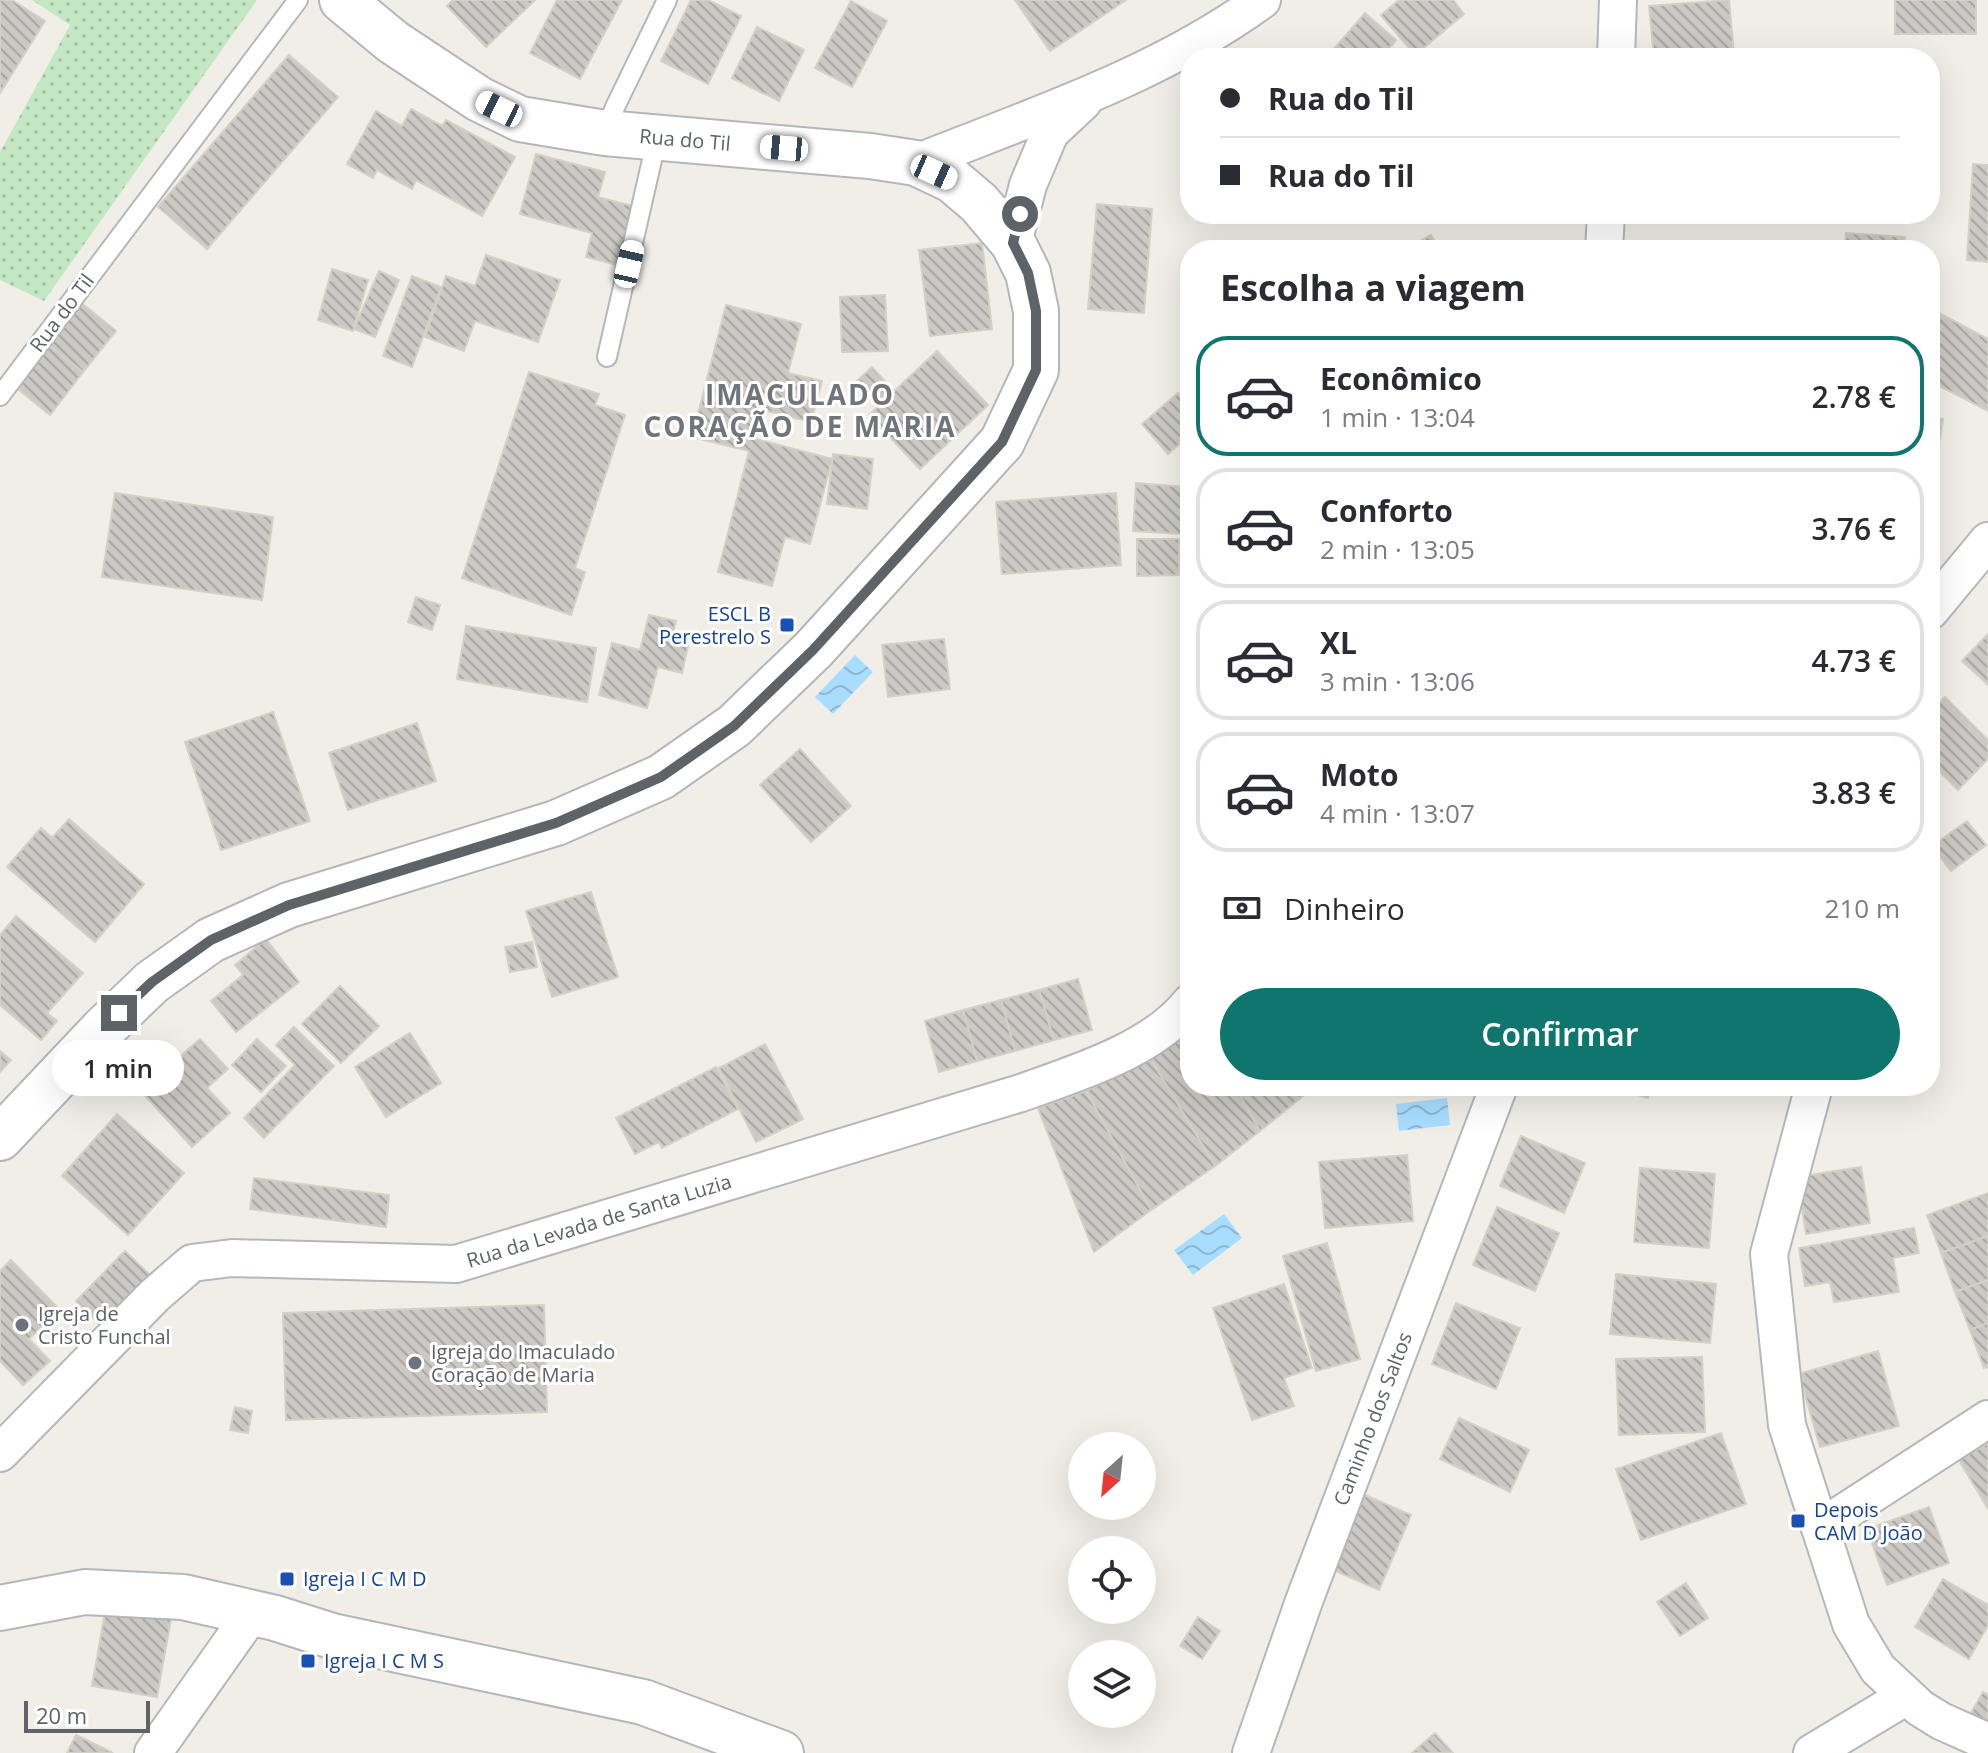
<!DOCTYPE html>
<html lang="pt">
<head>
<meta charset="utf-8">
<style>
  body { margin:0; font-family:"Open Sans",sans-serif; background:#f7f7f7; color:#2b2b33; height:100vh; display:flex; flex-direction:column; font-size:30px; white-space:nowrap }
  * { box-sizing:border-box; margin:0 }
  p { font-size:26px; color:#7c7c81 }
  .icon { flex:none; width:44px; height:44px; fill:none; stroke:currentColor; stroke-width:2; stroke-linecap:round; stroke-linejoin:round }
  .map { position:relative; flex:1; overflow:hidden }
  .side { position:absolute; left:1180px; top:240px; width:760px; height:856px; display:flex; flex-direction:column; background:#fff; border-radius:32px; box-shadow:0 8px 32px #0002 }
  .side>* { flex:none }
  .banner { position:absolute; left:1180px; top:48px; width:760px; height:176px; border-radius:32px; box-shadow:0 8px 32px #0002; display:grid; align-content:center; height:176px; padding:0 40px; background:#fff }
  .needle { width:52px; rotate:207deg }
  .tools { position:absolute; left:1068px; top:1432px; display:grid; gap:16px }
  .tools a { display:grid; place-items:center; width:88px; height:88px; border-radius:50%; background:#fff; box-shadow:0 8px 32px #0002; font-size:40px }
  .scale { position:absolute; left:24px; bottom:20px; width:126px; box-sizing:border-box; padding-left:8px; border:4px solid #5e6367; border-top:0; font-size:22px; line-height:28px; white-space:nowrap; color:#5e6367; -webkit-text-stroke:6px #fff; paint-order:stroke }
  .end { position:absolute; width:36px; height:36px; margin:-18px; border:10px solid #5e6367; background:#fff; box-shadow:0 0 0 4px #fff }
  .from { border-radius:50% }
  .bubble { position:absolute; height:56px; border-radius:28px; background:#fff; box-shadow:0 8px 32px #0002; font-size:26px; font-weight:600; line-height:56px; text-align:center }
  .car { position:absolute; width:24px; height:48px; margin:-24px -12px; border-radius:10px; box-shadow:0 0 6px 2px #0007; background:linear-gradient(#fff 24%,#345 0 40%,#fff 0 76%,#345 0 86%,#fff 0) }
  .banner b { display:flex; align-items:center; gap:28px; height:76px; font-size:30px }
  .banner b+b { border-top:2px solid #e1e1e2 }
  .banner i { width:20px; height:20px; background:#2b2b33 }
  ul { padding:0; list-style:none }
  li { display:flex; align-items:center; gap:24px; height:120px; margin:0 16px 12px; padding:0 24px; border:4px solid #e1e1e2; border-radius:32px }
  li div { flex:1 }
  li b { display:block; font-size:30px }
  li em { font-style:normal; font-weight:600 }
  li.selected { border-color:#0f766e }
  li>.icon { width:72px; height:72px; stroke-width:1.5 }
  h2 { padding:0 40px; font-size:36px; line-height:96px }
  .pay { display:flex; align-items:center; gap:20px; height:88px; padding:0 40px; font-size:30px }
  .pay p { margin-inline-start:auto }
  .primary-button { display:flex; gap:16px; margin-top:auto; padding:16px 40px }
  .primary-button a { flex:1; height:92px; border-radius:48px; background:#0f766e; color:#fff; font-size:32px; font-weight:600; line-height:92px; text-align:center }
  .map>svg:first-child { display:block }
  .grass { fill:url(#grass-dots) }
  .water { fill:url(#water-waves) }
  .building { fill:url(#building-back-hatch); stroke:#d5d0c5; stroke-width:2 }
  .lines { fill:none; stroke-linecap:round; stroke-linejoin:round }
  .service-casing { stroke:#b4b8bb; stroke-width:22 }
  .minor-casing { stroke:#b4b8bb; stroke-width:40 }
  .secondary-casing { stroke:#b3b7bb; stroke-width:48 }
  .service { stroke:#fff; stroke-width:18 }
  .minor { stroke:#fff; stroke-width:36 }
  .secondary { stroke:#fff; stroke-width:44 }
  .route { stroke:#5e6367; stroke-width:10 }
  .transit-dot { fill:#1a4fb4; stroke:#fff; stroke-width:3 }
  .worship-dot { fill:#6b7280; stroke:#fff; stroke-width:3 }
  .labels { text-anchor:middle; stroke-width:6; stroke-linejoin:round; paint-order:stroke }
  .street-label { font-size:20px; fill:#5e6367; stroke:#fff }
  .transit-label { font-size:20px; fill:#164399; stroke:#fff; text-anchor:start }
  .worship-label { font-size:20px; fill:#5b616d; stroke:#fff; text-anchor:start }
  .district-label { font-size:28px; font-weight:bold; letter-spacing:2px; fill:#6f7579; stroke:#fff }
</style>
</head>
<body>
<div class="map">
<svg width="1988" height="1753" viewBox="0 0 1988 1753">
  <defs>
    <pattern id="grass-dots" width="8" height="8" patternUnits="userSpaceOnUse" patternTransform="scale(2)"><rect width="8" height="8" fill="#c5e8c4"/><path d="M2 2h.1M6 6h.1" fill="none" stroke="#a3c0a3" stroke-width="1.8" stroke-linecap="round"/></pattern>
    <pattern id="water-waves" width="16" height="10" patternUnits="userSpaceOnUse" patternTransform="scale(2)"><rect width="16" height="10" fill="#a9ddff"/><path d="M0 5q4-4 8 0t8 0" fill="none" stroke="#8db7d2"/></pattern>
    <pattern id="building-back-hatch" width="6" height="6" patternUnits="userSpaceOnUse" patternTransform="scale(2)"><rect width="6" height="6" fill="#ccc9c4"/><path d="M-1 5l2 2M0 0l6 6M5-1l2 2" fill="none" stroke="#a9a7a3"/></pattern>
  </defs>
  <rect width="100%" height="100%" fill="#f0eee7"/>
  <path class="grass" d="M 32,0 L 257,0 L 44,301 L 0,280 L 0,152 L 70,25 Z"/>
  <g class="water">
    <path d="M 855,655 L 873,672 L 833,714 L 815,697 Z"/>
    <path d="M 1447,1098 L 1450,1125 L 1399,1131 L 1396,1104 Z"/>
    <path d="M 1224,1214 L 1242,1238 L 1193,1275 L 1174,1250 Z"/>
  </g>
  <g class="building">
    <path d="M 0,0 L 12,0 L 45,21 L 0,93 Z"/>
    <path d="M 453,0 L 535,0 L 486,47 L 447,6 Z"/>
    <path d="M 557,0 L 622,0 L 580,79 L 530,53 Z"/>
    <path d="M 691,0 L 708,0 L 741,16 L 708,84 L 661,61 Z"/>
    <path d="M 1015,0 L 1126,0 L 1050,51 Z"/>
    <path d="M 1399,0 L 1453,0 L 1464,14 L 1415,55 L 1381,15 Z"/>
    <path d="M 1729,0 L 1734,54 L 1654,58 L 1649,6 Z"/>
    <rect x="1895" y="0" width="81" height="34"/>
    <path d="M 851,1 L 887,21 L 852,87 L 815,68 Z"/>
    <path d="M 1365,13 L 1396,40 L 1381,58 L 1360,58 L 1340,42 Z"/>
    <path d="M 757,27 L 804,50 L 779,101 L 732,78 Z"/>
    <path d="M 1340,42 L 1360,58 L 1326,58 Z"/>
    <path d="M 289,55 L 338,97 L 207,249 L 158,207 Z"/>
    <path d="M 411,109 L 442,126 L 446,120 L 515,157 L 482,216 L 416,180 L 412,189 L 377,170 L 373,178 L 347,164 L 376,111 L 402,126 Z"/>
    <path d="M 536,154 L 605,172 L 598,197 L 640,208 L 625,267 L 586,257 L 592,233 L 520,214 Z"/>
    <path d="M 1973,164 L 1988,165 L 1988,262 L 1967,260 Z"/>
    <path d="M 1097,204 L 1152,209 L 1144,313 L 1088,309 Z"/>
    <path d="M 1846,233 L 1905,237 L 1904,250 L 1845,250 Z"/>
    <path d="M 1431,235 L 1440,250 L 1403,250 Z"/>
    <path d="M 982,243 L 992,329 L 930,336 L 919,250 Z"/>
    <path d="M 486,255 L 560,280 L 538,342 L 475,321 L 464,351 L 425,337 L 446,276 L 475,286 Z"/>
    <path d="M 332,269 L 368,280 L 353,331 L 318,320 Z"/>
    <path d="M 379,271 L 399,280 L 375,337 L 354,329 Z"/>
    <path d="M 412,276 L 441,287 L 412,367 L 383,356 Z"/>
    <path d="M 885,295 L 888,351 L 842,352 L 840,297 Z"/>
    <path d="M 79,301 L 116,331 L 83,372 L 46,343 Z"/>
    <path d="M 726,305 L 801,324 L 788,373 L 822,381 L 811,422 L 763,410 L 756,439 L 832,459 L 810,544 L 785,537 L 772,586 L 718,572 L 749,451 L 692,437 Z"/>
    <path d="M 1933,310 L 1988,339 L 1988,411 L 1930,381 L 1930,316 Z"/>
    <path d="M 46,343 L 83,372 L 50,415 L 13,385 Z"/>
    <path d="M 937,351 L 988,405 L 920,469 L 869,415 Z"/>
    <path d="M 872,367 L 892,389 L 877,403 L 857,381 Z"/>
    <path d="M 529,372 L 599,394 L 595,405 L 625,415 L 575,568 L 585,572 L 571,615 L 462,578 Z"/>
    <path d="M 1178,393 L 1190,407 L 1190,452 L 1182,442 L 1168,454 L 1142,424 Z"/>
    <path d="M 1930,417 L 1943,419 L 1934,477 L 1930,477 Z"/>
    <path d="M 833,454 L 873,459 L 867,509 L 827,504 Z"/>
    <path d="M 1136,483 L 1184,487 L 1181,534 L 1133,531 Z"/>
    <path d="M 115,493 L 273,517 L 262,600 L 102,577 Z"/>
    <path d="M 1116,493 L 1121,565 L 1002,574 L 996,502 Z"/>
    <path d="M 1137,539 L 1179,539 L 1179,575 L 1137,576 Z"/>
    <path d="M 416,597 L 440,605 L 432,630 L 408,622 Z"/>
    <path d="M 649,615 L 676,621 L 671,641 L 688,646 L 682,673 L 658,667 L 647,708 L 599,695 L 612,643 L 640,650 Z"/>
    <path d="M 466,626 L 596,648 L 587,702 L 457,679 Z"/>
    <path d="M 1988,634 L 1988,685 L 1962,661 Z"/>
    <path d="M 944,639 L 950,689 L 888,697 L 882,645 Z"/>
    <path d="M 1945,697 L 1988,740 L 1988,759 L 1958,790 L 1930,762 L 1930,712 Z"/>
    <path d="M 273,712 L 310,821 L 221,850 L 185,742 Z"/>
    <path d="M 417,723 L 436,781 L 348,810 L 329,753 Z"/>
    <path d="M 800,749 L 851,806 L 811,842 L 760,785 Z"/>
    <path d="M 1190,779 L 1190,795 L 1182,787 Z"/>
    <path d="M 69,819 L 144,884 L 95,942 L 7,867 L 41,828 L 52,838 Z"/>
    <path d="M 1967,821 L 1986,845 L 1951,871 L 1932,846 Z"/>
    <path d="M 591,892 L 618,977 L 552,997 L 526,911 Z"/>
    <path d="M 16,916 L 83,973 L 47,1013 L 57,1021 L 41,1040 L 0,1005 L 0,935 Z"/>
    <path d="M 266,939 L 299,982 L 236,1032 L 211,1001 L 243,975 L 235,965 Z"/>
    <path d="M 532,942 L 537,967 L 510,972 L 505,947 Z"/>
    <path d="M 1078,979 L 1092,1030 L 1054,1040 L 1039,990 Z"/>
    <path d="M 340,986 L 379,1026 L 341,1063 L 302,1024 Z"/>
    <path d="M 1039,990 L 1054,1040 L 1015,1051 L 1001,1000 Z"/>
    <path d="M 1001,1000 L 1015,1051 L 977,1061 L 963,1010 Z"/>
    <path d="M 963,1010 L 977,1061 L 939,1072 L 925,1021 Z"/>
    <path d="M 294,1027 L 334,1066 L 264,1138 L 244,1118 L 295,1065 L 276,1045 Z"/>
    <path d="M 1190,1030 L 1190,1086 L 1235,1086 L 1260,1131 L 1215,1166 L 1150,1058 Z"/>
    <path d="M 410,1033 L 441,1083 L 386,1117 L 355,1067 Z"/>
    <path d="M 200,1039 L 228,1069 L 207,1088 L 230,1113 L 192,1147 L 141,1091 Z"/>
    <path d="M 257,1039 L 286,1066 L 261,1092 L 232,1065 Z"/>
    <path d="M 765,1044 L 803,1119 L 756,1142 L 719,1068 Z"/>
    <path d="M 0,1051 L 11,1060 L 0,1072 Z"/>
    <path d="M 1150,1058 L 1215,1166 L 1151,1210 L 1086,1091 Z"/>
    <path d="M 716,1067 L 738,1109 L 662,1148 L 659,1142 L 635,1154 L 616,1118 Z"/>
    <path d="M 1235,1086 L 1314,1086 L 1314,1087 L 1260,1131 Z"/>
    <path d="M 1607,1086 L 1651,1086 L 1648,1098 Z"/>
    <path d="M 1086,1091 L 1151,1210 L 1094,1252 L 1038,1108 Z"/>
    <path d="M 117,1114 L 184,1173 L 128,1235 L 62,1176 Z"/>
    <path d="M 1521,1136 L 1585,1163 L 1564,1213 L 1500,1186 Z"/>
    <path d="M 1407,1155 L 1413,1221 L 1325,1228 L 1319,1162 Z"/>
    <path d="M 1861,1167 L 1870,1223 L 1806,1234 L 1797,1177 Z"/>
    <path d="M 1640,1168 L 1715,1174 L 1709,1248 L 1634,1242 Z"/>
    <path d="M 254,1178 L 389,1195 L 386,1227 L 250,1209 Z"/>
    <path d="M 1988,1193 L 1988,1236 L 1941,1253 L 1927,1215 Z"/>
    <path d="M 1497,1207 L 1559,1233 L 1535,1291 L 1473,1265 Z"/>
    <path d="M 1914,1228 L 1919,1253 L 1893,1258 L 1899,1292 L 1834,1302 L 1830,1282 L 1805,1286 L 1799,1248 Z"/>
    <path d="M 1988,1236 L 1988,1280 L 1955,1292 L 1941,1253 Z"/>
    <path d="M 1327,1243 L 1360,1359 L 1316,1371 L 1283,1256 Z"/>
    <path d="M 125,1251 L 150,1275 L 101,1325 L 76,1301 Z"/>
    <path d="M 11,1260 L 60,1310 L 29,1339 L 50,1361 L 23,1385 L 0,1361 L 0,1271 Z"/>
    <path d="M 1616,1274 L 1716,1284 L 1710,1343 L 1610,1334 Z"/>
    <path d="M 1988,1280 L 1988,1323 L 1970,1330 L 1955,1292 Z"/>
    <path d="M 1284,1284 L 1312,1368 L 1284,1378 L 1294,1406 L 1252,1420 L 1213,1308 Z"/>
    <path d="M 1456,1303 L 1520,1328 L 1496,1389 L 1432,1364 Z"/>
    <path d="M 544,1305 L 547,1412 L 286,1420 L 283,1313 Z"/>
    <path d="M 1988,1323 L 1988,1367 L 1984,1368 L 1970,1330 Z"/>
    <path d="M 1878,1351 L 1899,1426 L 1820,1447 L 1799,1374 Z"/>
    <path d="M 1702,1357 L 1705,1432 L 1619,1435 L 1616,1359 Z"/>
    <path d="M 235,1407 L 252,1411 L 248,1433 L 230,1430 Z"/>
    <path d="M 1459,1418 L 1529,1450 L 1510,1492 L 1440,1459 Z"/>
    <path d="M 1721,1433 L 1746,1504 L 1641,1540 L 1616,1469 Z"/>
    <path d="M 1988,1443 L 1988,1509 L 1959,1460 Z"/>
    <path d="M 1365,1495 L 1411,1515 L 1379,1590 L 1333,1570 Z"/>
    <path d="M 1929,1507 L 1949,1563 L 1887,1585 L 1867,1529 Z"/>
    <path d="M 1943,1579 L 1988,1605 L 1988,1625 L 1969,1659 L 1915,1627 Z"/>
    <path d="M 1686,1583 L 1708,1618 L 1680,1636 L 1657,1602 Z"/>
    <path d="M 106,1607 L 171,1619 L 157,1697 L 92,1686 Z"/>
    <path d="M 1198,1617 L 1220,1631 L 1202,1659 L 1180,1646 Z"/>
    <path d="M 1983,1692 L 1988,1695 L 1988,1729 L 1968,1718 Z"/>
    <path d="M 1435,1733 L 1453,1753 L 1412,1753 Z"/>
    <path d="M 76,1735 L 113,1753 L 67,1753 Z"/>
  </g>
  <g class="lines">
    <g class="service-casing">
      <g id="service">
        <path d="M 605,133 L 615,107 L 667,0"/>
        <path d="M 607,357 L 657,138"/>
        <path d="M 0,396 L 298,0"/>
      </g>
    </g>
    <g class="minor-casing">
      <g id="minor">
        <path d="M 1616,58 L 1618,0"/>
        <path d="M 916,163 C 1034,116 1159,75 1262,0"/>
        <path d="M 1013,243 L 1028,185 L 1050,133 L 1083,102"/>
        <path d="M 1604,250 L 1606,214"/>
        <path d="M 1930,611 L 1988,541"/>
        <path d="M 1814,1086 L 1769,1254 L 1787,1425 L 1851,1624 L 1878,1669 L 1920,1708 L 1941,1721 L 1988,1742"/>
        <path d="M 0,1453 L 154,1296 L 192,1263 L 232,1258 L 456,1264 L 1021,1093 C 1076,1073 1153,1050 1190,1003"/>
        <path d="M 1820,1528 L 1988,1419"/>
        <path d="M 153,1753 L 252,1613"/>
        <path d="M 1251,1753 L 1304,1601 L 1499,1086"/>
        <path d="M 1812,1753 L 1905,1697"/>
      </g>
    </g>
    <g class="secondary-casing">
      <g id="secondary">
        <path d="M 0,1138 L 103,1029 L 152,982 L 211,940 L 289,905 L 556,823 L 661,777 L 734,726 L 813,650 L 1002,442 L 1036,370 L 1036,311 L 1028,273 L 1013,243 L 979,203 L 952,180 L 916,163 L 870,156 L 605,133 L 520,119 L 479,99 L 393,42 L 342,0"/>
        <path d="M 0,1608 L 85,1592 L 183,1597 L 275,1618 L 332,1636 L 643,1702 L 781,1753"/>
      </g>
    </g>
    <use href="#service" class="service"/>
    <use href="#minor" class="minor"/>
    <use href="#secondary" class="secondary"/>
  </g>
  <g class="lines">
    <path class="route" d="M 119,1013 L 152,982 L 211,940 L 289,905 L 556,823 L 661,777 L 734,726 L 813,650 L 1002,442 L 1036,370 L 1036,311 L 1028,273 L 1013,243 L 1020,214"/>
  </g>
  <g class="transit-dot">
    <rect x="779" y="617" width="16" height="16" rx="4"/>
    <rect x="1790" y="1513" width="16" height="16" rx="4"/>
    <rect x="279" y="1571" width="16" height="16" rx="4"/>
    <rect x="300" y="1653" width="16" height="16" rx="4"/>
  </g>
  <g class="worship-dot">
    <circle cx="22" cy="1325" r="8"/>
    <circle cx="415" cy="1363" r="8"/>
  </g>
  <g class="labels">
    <g class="street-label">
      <text transform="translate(685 140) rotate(5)" y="7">Rua do Til</text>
      <text transform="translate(62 313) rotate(-53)" y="7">Rua do Til</text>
      <text transform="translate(599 1221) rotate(-17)" y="7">Rua da Levada de Santa Luzia</text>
      <text transform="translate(1373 1419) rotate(-69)" y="7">Caminho dos Saltos</text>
    </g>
    <g class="transit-label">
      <text x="771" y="621" text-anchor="end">ESCL B<tspan x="771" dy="23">Perestrelo S</tspan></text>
      <text x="1814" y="1517">Depois<tspan x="1814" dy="23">CAM D João</tspan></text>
      <text x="303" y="1586">Igreja I C M D</text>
      <text x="324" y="1668">Igreja I C M S</text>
    </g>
    <g class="worship-label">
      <text x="38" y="1321">Igreja de<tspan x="38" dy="23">Cristo Funchal</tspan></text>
      <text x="431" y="1359">Igreja do Imaculado<tspan x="431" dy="23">Coração de Maria</tspan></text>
    </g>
    <g class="district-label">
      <text x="800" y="405">IMACULADO<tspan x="800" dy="32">CORAÇÃO DE MARIA</tspan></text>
    </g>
  </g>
</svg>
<div class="tools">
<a><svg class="needle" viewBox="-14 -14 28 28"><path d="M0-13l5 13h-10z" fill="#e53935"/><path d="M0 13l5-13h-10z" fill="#7c7c81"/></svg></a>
<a><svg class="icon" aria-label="locate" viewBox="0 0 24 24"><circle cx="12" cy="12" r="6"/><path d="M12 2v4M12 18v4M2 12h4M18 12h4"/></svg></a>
<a><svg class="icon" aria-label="layers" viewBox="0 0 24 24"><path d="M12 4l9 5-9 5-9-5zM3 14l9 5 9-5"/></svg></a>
</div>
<div class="scale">20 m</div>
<i class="end from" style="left:1020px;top:214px"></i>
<i class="end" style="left:119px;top:1013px"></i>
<div class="bubble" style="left:52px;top:1040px;width:132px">1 min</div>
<i class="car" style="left:499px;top:109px;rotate:296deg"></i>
<i class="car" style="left:784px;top:148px;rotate:275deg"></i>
<i class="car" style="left:934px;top:172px;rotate:114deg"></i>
<i class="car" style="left:629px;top:264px;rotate:13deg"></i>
<div class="banner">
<b><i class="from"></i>Rua do Til</b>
<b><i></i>Rua do Til</b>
</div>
<section class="side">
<h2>Escolha a viagem</h2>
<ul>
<li class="selected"><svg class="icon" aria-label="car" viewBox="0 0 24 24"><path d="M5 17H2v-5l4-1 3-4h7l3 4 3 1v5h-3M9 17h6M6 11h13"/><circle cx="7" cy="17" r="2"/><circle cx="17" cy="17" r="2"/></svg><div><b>Econômico</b><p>1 min · 13:04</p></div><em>2.78 €</em></li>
<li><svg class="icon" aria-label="car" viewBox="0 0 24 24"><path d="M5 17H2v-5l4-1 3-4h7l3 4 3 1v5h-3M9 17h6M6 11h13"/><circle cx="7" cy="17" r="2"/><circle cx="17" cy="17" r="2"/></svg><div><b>Conforto</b><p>2 min · 13:05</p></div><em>3.76 €</em></li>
<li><svg class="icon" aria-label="car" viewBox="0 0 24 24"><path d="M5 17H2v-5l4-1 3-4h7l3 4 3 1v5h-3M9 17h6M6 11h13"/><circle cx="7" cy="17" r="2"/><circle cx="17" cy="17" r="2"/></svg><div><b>XL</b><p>3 min · 13:06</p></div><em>4.73 €</em></li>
<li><svg class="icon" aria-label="car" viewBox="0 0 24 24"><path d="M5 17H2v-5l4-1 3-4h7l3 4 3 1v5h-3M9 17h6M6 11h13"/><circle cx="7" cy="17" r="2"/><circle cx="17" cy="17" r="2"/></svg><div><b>Moto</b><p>4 min · 13:07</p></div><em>3.83 €</em></li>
</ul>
<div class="pay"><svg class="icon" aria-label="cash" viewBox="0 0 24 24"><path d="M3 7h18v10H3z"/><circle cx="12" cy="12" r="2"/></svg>Dinheiro<p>210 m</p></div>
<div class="primary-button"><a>Confirmar</a></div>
</section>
</div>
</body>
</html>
